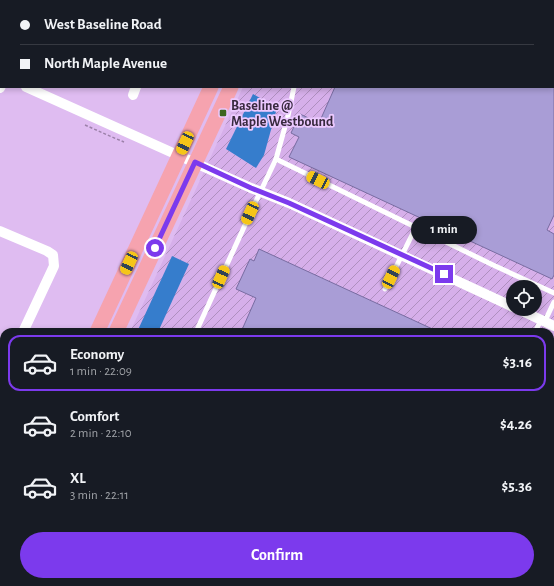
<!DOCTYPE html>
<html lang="en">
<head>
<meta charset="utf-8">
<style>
  body { margin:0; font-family:"Alegreya Sans",sans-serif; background:#20242c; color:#f1f3f6; height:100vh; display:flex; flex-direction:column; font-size:15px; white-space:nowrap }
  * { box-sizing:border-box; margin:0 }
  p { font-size:13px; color:#9ea1a6 }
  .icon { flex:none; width:22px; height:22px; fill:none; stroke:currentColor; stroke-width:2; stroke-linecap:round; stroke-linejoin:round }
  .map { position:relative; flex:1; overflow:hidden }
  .details { position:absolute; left:0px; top:328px; width:554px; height:258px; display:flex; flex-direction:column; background:#171b24; border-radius:12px 12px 0 0; box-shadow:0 2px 6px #0003 }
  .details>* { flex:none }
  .top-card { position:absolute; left:0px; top:0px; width:554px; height:88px; box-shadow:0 2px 6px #0003; display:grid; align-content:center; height:88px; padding:0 20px; background:#171b24 }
  .tools { position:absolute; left:506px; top:280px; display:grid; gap:8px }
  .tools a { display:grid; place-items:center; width:36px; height:36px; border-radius:50%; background:#171b24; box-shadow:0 2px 6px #0003; font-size:20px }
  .end { position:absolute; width:18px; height:18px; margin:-9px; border:5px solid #7c3aed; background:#fff; box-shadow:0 0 0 2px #fff }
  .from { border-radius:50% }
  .bubble { position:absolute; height:28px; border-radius:14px; background:#171b24; box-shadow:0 2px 6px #0003; font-size:13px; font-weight:700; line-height:28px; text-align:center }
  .car { position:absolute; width:12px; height:24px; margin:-12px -6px; border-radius:5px; box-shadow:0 0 3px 1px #0007; background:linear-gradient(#f5c518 24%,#345 0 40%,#f5c518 0 76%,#345 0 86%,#f5c518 0) }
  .top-card b { display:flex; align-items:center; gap:14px; height:38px; font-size:15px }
  .top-card b+b { border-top:1px solid #363941 }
  .top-card i { width:10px; height:10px; background:#f1f3f6 }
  ul { padding:7px 0 0; list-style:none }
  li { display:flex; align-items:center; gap:12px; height:56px; margin:0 8px 6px; padding:0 12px; border:2px solid transparent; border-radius:12px }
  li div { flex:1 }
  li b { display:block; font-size:15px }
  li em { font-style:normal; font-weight:700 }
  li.current { border-color:#7c3aed }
  li>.icon { width:36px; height:36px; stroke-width:1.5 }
  .primary-button { display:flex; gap:8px; margin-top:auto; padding:8px 20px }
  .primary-button a { flex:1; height:46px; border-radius:24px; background:#7c3aed; color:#fff; font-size:16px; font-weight:700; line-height:46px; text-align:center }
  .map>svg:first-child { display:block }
  .industrial { fill:url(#industrial-furrows); fill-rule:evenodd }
  .water { fill:#367dcc }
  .building { fill:#a99dd6; stroke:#786ca1 }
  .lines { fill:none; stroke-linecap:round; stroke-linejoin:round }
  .path { stroke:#9c81a9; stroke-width:1.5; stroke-dasharray:3 2; stroke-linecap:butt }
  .lane { stroke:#fff; stroke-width:5 }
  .street { stroke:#fff; stroke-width:10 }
  .primary { stroke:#f6a3af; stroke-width:15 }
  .route { stroke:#7c3aed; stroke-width:5 }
  .poi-dot { fill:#3e651f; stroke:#ecc9ff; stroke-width:1.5 }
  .labels { text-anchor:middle; stroke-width:3.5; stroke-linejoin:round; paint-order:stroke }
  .poi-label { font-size:14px; font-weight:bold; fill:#382a3f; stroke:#ecc9ff; text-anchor:start }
</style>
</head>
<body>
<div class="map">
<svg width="554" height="586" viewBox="0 0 554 586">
  <defs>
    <pattern id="industrial-furrows" width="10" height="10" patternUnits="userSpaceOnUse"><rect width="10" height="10" fill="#d6afea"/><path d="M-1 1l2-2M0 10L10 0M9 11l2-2" fill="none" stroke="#af8fbf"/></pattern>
  </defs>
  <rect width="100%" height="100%" fill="#dfbcf1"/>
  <path class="industrial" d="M 283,0 L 554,0 L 554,586 L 13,586 L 15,582 L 550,582 L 550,332 L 130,332 L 243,87 L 553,87 L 553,1 L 283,1 ZM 513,287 L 535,287 L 535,309 L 513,309 Z"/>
  <g class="water">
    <path d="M 253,94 L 277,108 L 264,155 L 256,168 L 226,149 Z"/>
    <path d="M 172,256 L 189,264 L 158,332 L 137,332 Z"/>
    <path d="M 22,582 L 70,582 L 68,586 L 20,586 Z"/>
  </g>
  <g class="building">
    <path d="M 335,87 L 554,87 L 554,215 L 547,230 L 554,234 L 554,275 L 552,279 L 289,157 L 299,137 L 291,133 L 300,114 L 319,123 Z"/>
    <path d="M 259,249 L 439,332 L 241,332 L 256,298 L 236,289 L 250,259 L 254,261 Z"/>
  </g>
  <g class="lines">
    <path class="path" d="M 85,125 L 112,137 L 124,142"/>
    <g class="lane">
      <path d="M 329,1 L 330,0"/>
      <path d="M 276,159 L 493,265 L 554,293"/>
      <path d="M 385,289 L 416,227"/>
      <path d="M 545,321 L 554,302"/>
      <path d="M 196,332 L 256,201 L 276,159 L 288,116 L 294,87"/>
      <path d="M 535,332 L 541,320"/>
      <path d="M 78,586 L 80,582"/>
      <path d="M 463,586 L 465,582"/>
    </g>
    <g class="street">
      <path d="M 55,1 L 56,0"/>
      <path d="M 176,1 L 177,0"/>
      <path d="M 0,75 L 1,76"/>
      <path d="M 26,87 L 251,188 L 289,203 L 513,307"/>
      <path d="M 0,88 L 1,86"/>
      <path d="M 133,95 L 136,87"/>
      <path d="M 0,231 L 47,251 L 53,255 L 54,266 L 23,332"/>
      <path d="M 518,309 L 554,326"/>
      <path d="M 0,379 L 4,370"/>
    </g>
    <g class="primary">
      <path d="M 251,1 L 251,0"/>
      <path d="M 272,1 L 272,0"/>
      <path d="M 97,332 L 211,87"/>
      <path d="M 116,332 L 231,87"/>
      <path d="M 0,542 L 4,533"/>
      <path d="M 0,581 L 4,572"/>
    </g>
  </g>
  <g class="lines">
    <path class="route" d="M 155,248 L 195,162 L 251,188 L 289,203 L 444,274"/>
  </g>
  <rect class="poi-dot" x="219" y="109" width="8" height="8" rx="2"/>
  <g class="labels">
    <g class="poi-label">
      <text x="231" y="110">Baseline @<tspan x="231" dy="16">Maple Westbound</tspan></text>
    </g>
  </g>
</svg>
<div class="tools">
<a><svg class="icon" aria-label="locate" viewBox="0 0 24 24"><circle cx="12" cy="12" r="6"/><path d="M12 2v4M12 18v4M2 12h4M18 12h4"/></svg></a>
</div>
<i class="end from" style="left:155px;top:248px"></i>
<i class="end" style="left:444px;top:274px"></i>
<div class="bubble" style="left:411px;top:216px;width:66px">1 min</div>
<i class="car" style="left:185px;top:143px;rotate:205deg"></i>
<i class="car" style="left:318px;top:180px;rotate:296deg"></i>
<i class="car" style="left:250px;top:213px;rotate:205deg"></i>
<i class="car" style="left:129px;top:263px;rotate:205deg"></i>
<i class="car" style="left:221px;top:277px;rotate:24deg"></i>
<i class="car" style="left:391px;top:277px;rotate:26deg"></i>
<div class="top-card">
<b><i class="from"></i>West Baseline Road</b>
<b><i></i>North Maple Avenue</b>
</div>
<section class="details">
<ul>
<li class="current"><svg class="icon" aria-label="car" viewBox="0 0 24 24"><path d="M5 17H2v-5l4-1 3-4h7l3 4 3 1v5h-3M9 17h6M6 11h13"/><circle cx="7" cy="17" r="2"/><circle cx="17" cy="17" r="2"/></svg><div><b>Economy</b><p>1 min · 22:09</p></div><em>$3.16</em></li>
<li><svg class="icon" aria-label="car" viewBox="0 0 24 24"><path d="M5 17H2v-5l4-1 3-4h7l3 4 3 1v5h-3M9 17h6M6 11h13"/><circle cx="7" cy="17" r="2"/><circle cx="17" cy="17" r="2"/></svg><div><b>Comfort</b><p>2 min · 22:10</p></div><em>$4.26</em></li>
<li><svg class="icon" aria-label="car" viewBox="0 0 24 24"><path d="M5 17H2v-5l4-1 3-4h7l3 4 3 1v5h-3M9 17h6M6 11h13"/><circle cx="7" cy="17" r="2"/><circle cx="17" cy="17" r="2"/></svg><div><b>XL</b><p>3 min · 22:11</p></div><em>$5.36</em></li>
</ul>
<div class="primary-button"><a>Confirm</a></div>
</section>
</div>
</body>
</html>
